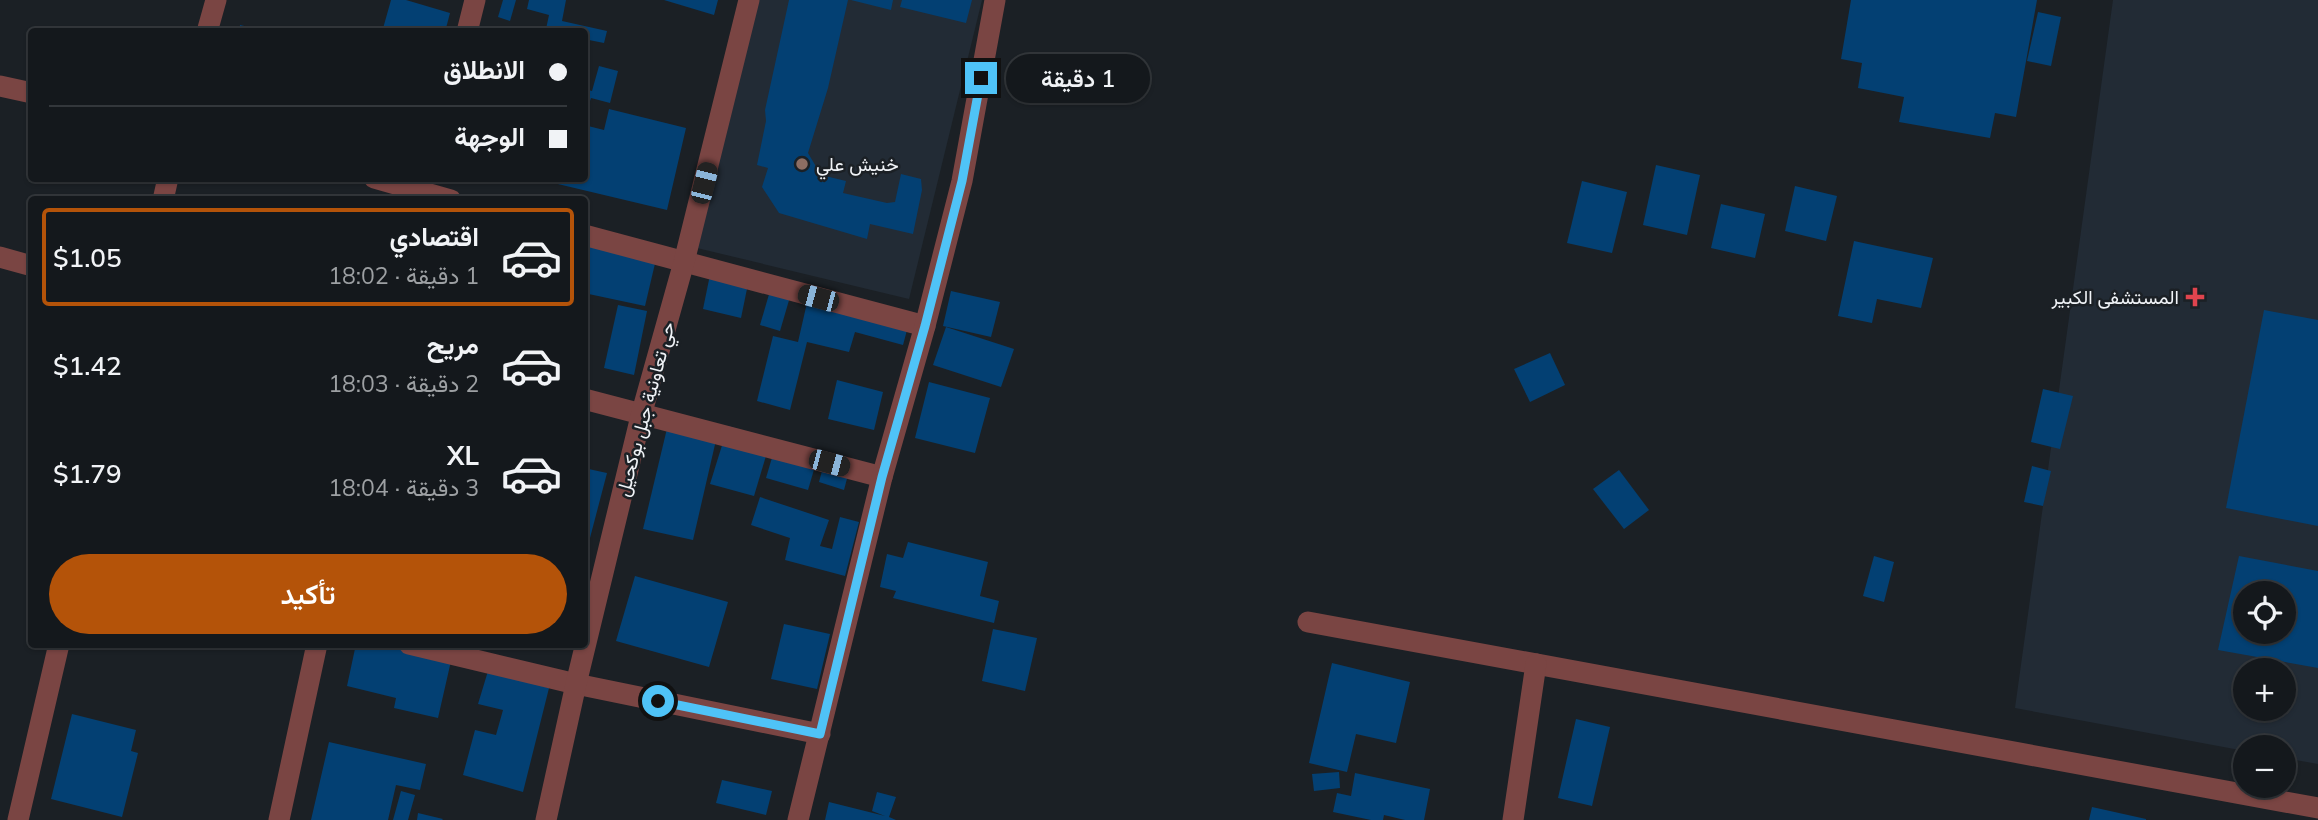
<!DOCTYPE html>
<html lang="ar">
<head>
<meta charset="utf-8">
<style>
  body { margin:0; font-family:Mulish,Vazirmatn,sans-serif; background:#212529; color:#f1f3f6; direction:rtl; height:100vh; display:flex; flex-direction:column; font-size:26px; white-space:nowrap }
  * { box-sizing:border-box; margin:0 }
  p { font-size:23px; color:#9da0a3 }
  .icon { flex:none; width:38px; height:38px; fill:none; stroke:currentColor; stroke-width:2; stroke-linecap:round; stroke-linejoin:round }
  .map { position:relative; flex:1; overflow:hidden; direction:ltr }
  .panel { position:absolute; left:28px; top:196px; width:560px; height:452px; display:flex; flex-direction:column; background:#14181c; border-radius:7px; box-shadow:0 2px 5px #0004,0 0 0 2px #33373b; direction:rtl }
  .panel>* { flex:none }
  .guide { position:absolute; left:28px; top:28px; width:560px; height:154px; border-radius:7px; box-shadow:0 2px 5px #0004,0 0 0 2px #33373b; direction:rtl; display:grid; align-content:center; height:154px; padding:0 21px; background:#14181c }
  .controls { position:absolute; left:2233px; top:581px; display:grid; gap:14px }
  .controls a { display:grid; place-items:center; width:63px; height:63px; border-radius:50%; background:#14181c; box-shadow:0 2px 5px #0004,0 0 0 2px #33373b; font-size:35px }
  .end { position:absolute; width:32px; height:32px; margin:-16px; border:9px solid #4fc3f7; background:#111; box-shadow:0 0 0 4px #111 }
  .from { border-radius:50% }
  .bubble { position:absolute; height:49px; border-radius:24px; background:#14181c; box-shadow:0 2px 5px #0004,0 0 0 2px #33373b; font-size:23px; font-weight:600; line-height:49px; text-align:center; direction:rtl }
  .car { position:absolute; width:21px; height:42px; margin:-21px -10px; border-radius:9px; box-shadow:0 0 5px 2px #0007; background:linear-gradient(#222 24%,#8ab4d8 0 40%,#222 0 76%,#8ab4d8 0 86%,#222 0) }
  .guide b { display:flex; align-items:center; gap:24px; height:66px; font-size:26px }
  .guide b+b { border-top:2px solid #33373b }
  .guide i { width:18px; height:18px; background:#f1f3f6 }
  ul { padding:12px 0 0; list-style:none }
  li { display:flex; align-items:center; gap:21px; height:98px; margin:0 14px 10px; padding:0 7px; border:4px solid transparent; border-radius:7px }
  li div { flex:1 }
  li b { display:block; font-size:26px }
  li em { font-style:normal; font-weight:600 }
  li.current { border-color:#b45309 }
  li>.icon { width:63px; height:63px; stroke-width:1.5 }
  .button { display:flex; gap:14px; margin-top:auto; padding:14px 21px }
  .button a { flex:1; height:80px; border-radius:42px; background:#b45309; color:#fff; font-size:28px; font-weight:600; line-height:80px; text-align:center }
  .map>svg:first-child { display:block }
  .built { fill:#222b35; fill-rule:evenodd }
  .building { fill:#034073; fill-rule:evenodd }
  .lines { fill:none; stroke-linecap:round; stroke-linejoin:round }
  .minor { stroke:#7a4543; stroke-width:21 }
  .route { stroke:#4fc3f7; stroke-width:9 }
  .education-dot { fill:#8d6e63; stroke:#1b2025; stroke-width:2.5 }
  .health-dot { fill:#e0444e; stroke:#1b2025; stroke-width:2.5 }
  .labels { text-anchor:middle; stroke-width:5; stroke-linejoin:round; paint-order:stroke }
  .poi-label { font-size:19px; fill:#f0f3f7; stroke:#1b2025; text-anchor:start }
  .street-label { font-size:19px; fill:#f0f3f7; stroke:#1b2025 }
</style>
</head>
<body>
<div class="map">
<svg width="2318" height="820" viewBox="0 0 2318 820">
  <rect width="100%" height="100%" fill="#1b2025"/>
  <g class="built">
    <path d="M 757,0 L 982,0 L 909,299 L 697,248 Z"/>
    <path d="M 2113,0 L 2318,0 L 2318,764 L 2284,758 L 2284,747 L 2245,747 L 2245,751 L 2015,708 ZM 2245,593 L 2284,593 L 2284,632 L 2245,632 ZM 2245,670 L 2284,670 L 2284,709 L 2245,709 Z"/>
  </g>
  <g class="building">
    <path d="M 391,0 L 406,0 L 450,13 L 445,32 L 382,32 Z"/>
    <path d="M 503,0 L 516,0 L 510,21 L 498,17 Z"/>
    <path d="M 529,0 L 566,0 L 562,21 L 607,31 L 604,43 L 584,39 L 584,32 L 546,29 L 549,15 L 527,9 Z"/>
    <path d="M 664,0 L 718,0 L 714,15 Z"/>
    <path d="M 789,0 L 848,0 L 828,88 L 808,153 L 821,175 L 846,181 L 843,193 L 887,203 L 895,202 L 901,174 L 921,179 L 922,190 L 913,234 L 870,224 L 867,239 L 779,213 L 762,187 L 768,168 L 757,165 L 766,121 L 765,110 Z"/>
    <path d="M 851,0 L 893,0 L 891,10 Z"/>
    <path d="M 902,0 L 972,0 L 966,23 L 900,7 Z"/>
    <path d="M 1851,0 L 2037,0 L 2016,117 L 1995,113 L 1990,138 L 1899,122 L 1904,97 L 1858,88 L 1862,63 L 1841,59 Z"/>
    <path d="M 2038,12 L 2061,17 L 2051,66 L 2027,61 Z"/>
    <path d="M 240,25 L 262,30 L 262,32 L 239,32 Z"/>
    <path d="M 599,66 L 618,71 L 610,103 L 591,98 L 584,119 L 584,89 L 592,91 Z"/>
    <path d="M 609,109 L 686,128 L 667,210 L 541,180 L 584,178 L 584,125 L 604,130 Z"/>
    <path d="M 1656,165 L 1700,175 L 1687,235 L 1643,225 Z"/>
    <path d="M 1582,181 L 1627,192 L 1612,253 L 1567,243 Z"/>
    <path d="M 1795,186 L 1837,196 L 1826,241 L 1785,231 Z"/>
    <path d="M 1721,204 L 1765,214 L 1755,258 L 1711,248 Z"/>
    <path d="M 584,238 L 657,255 L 645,306 L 584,293 Z"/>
    <path d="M 1854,241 L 1933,258 L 1921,308 L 1877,299 L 1872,323 L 1838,316 Z"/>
    <path d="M 711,270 L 749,279 L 741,318 L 703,309 Z"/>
    <path d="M 772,284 L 792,290 L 780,331 L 760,325 Z"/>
    <path d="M 951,291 L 1000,302 L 991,337 L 943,326 Z"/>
    <path d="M 809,294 L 910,319 L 903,345 L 855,332 L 849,352 L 807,342 L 790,410 L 757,401 L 773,336 L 798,342 Z"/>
    <path d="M 618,305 L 647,311 L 634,375 L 604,368 Z"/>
    <path d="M 2264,310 L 2318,320 L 2318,526 L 2226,508 Z"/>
    <path d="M 946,327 L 1014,349 L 1001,387 L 933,365 Z"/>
    <path d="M 1550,353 L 1565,385 L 1530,402 L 1514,369 Z"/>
    <path d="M 837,380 L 883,392 L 874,430 L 828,419 Z"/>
    <path d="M 929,382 L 990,398 L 975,453 L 915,438 Z"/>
    <path d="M 2043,389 L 2073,396 L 2060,449 L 2031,442 Z"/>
    <path d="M 670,416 L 719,427 L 693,540 L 643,529 Z"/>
    <path d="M 728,426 L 771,439 L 754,496 L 710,484 Z"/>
    <path d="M 776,444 L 818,456 L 808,490 L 766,478 Z"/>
    <path d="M 825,460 L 850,467 L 844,490 L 819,482 Z"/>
    <path d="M 2032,466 L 2051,471 L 2043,506 L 2024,502 Z"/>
    <path d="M 584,468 L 607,473 L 585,557 L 584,557 Z"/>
    <path d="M 1619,470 L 1649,510 L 1624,529 L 1593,489 Z"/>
    <path d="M 760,497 L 829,520 L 820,546 L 832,549 L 840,517 L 859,522 L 845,576 L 785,560 L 790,538 L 751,525 Z"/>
    <path d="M 908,542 L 988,562 L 980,596 L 999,601 L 994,623 L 893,598 L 896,591 L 880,587 L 887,554 L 903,558 Z"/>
    <path d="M 1874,556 L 1894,562 L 1884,602 L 1863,596 Z"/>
    <path d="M 2239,556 L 2318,571 L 2318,668 L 2218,650 ZM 2245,593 L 2284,593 L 2284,632 L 2245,632 Z"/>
    <path d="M 635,576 L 728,602 L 709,667 L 616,641 Z"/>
    <path d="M 784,624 L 830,634 L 817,689 L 771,679 Z"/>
    <path d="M 993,629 L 1037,638 L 1025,691 L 982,681 Z"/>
    <path d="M 356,644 L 377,649 L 377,644 L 380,644 L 451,661 L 438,718 L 394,708 L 396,698 L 347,686 Z"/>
    <path d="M 1332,663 L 1410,682 L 1396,743 L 1356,734 L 1347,772 L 1309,763 Z"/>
    <path d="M 488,671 L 549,688 L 523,792 L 463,775 L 475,730 L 496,735 L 503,710 L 478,704 Z"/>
    <path d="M 72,714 L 136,730 L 131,751 L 138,753 L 122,817 L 51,799 Z"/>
    <path d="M 1576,719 L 1610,727 L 1592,806 L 1558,798 Z"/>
    <path d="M 329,742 L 426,764 L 420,790 L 396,785 L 388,820 L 311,820 Z"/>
    <path d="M 1339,772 L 1340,788 L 1314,791 L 1312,774 Z"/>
    <path d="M 1355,773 L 1430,789 L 1424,820 L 1405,820 L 1384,815 L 1383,820 L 1371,820 L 1333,812 L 1337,793 L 1351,796 Z"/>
    <path d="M 722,780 L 772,791 L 766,815 L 716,803 Z"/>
    <path d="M 401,791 L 415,795 L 408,820 L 393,820 Z"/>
    <path d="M 877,792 L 896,797 L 889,817 L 896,820 L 825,820 L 829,802 L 885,816 L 872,811 Z"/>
    <path d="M 2092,807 L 2146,819 L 2146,820 L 2089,820 Z"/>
    <path d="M 418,813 L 443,819 L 442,820 L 417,820 Z"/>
  </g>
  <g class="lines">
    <g class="minor">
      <path d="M 207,32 L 216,0"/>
      <path d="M 467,32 L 475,0"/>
      <path d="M 0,86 L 32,93"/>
      <path d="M 374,178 L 451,200"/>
      <path d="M 163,200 L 168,178"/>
      <path d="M 584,235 L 925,326"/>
      <path d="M 0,257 L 32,266"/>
      <path d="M 584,399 L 882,477"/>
      <path d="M 1308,622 L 2318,808"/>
      <path d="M 409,644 L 576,684 L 820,734"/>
      <path d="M 18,820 L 59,644"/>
      <path d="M 279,820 L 317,644"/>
      <path d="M 546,820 L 576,684 L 642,412 L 684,262 L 749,0"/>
      <path d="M 798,820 L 882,477 L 925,326 L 962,181 L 995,0"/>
      <path d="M 1513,820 L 1536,664"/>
    </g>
  </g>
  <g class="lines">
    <path class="route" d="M 658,701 L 820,734 L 882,477 L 925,326 L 962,181 L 981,78"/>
  </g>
  <circle class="education-dot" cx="802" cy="164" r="7"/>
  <path class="health-dot" d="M2191.5 286.5h7v7h7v7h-7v7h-7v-7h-7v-7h7z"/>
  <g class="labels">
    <g class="poi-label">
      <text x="816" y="171">خنيش علي</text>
      <text x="2179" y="304" text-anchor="end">المستشفى الكبير</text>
    </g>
    <g class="street-label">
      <text transform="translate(645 409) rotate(-75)" y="7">حي تعاونية جبل بوكحيل</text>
    </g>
  </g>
</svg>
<div class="controls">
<a><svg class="icon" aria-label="locate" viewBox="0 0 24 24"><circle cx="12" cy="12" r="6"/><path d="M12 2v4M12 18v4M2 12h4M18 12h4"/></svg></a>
<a>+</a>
<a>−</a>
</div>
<i class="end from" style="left:658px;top:701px"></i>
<i class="end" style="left:981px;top:78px"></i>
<div class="bubble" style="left:1006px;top:54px;width:144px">1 دقيقة</div>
<i class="car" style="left:704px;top:183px;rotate:14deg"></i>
<i class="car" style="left:818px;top:298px;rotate:285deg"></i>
<i class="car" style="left:829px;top:463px;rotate:105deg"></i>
<div class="guide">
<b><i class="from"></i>الانطلاق</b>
<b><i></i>الوجهة</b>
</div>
<section class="panel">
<ul>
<li class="current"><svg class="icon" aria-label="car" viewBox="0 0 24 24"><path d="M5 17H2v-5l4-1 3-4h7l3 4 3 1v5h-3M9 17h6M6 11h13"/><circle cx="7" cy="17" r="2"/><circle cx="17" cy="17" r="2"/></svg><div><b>اقتصادي</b><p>1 دقيقة · 18:02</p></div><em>$1.05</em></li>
<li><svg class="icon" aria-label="car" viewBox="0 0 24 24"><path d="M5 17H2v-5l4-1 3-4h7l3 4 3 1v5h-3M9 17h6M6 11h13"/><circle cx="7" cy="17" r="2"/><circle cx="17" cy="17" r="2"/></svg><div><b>مريح</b><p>2 دقيقة · 18:03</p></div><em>$1.42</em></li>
<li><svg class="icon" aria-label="car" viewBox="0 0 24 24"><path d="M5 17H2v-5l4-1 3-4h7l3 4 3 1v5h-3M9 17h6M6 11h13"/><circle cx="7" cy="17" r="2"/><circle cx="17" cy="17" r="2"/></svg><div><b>XL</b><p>3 دقيقة · 18:04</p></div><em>$1.79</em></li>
</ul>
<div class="button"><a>تأكيد</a></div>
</section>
</div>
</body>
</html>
